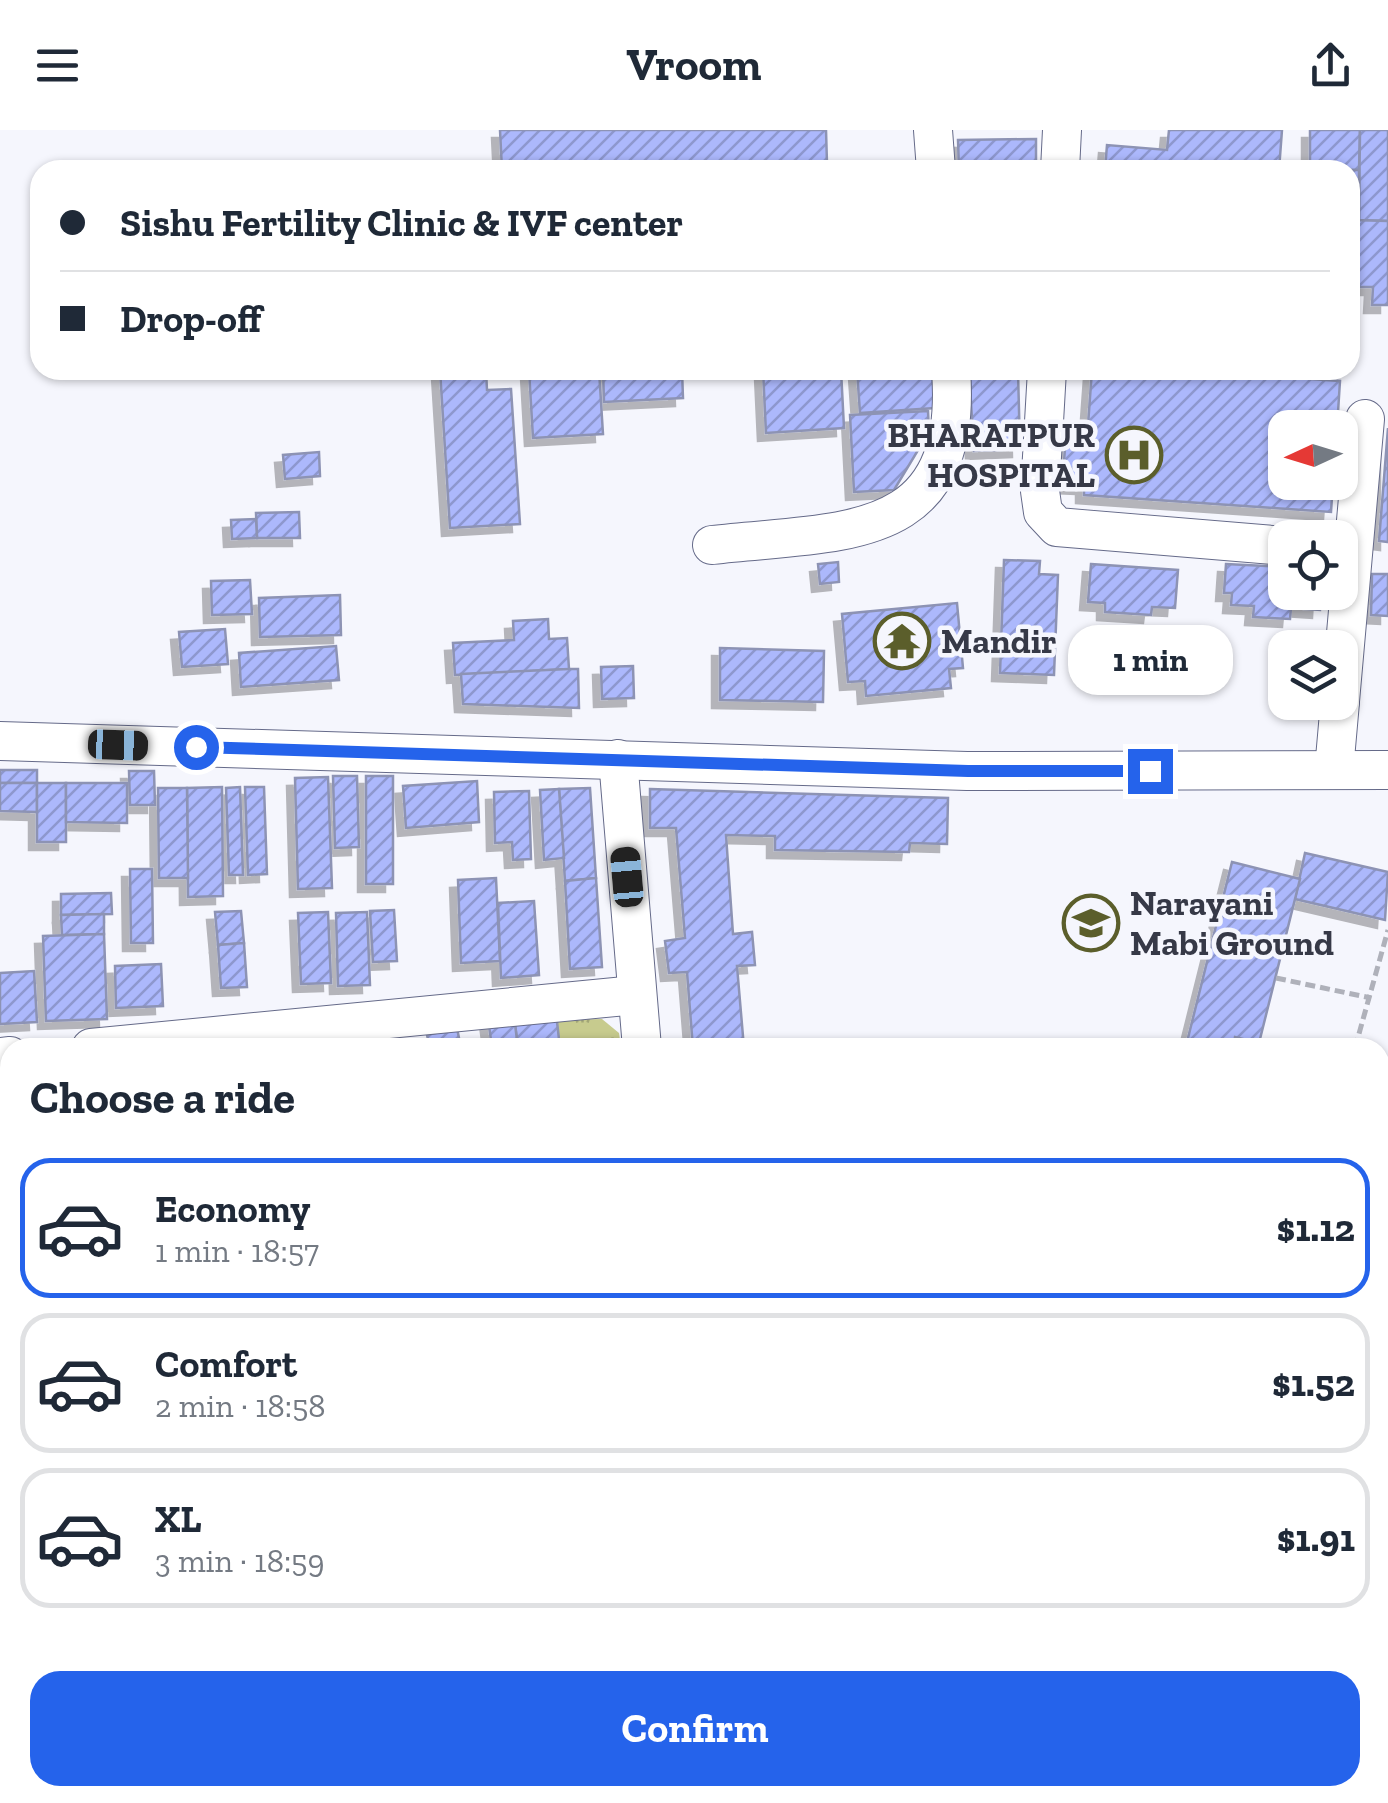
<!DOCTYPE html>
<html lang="en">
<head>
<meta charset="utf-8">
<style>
  body { margin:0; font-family:"Zilla Slab",serif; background:#f2f2f3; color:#1f2937; height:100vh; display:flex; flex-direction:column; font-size:38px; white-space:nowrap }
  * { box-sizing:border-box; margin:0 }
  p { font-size:32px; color:#747a83 }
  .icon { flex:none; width:55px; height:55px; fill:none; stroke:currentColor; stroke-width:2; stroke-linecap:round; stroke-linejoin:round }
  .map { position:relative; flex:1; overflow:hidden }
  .drawer { position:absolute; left:0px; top:908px; width:1390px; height:768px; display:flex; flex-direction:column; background:#fff; border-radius:30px 30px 0 0; box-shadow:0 2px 8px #0004 }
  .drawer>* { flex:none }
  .banner { position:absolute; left:30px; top:30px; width:1330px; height:220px; border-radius:30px; box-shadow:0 2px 8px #0004; display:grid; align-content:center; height:220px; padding:0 30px; background:#fff }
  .needle { width:65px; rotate:266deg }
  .buttons { position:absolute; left:1268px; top:280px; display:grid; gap:20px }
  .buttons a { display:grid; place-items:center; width:90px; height:90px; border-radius:20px; background:#fff; box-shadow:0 2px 8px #0004; font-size:50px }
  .end { position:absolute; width:45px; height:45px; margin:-22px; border:12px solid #2563eb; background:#fff; box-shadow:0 0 0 5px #fff }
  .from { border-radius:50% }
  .bubble { position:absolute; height:70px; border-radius:30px; background:#fff; box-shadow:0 2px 8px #0004; font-size:32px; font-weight:800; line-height:70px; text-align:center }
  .car { position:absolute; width:30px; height:60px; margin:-30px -15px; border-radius:12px; box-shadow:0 0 8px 2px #0007; background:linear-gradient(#222 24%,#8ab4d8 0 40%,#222 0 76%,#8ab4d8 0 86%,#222 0) }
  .banner b { display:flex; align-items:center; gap:35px; height:95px; font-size:38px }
  .banner b+b { border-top:2px solid #e0e1e3 }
  .banner i { width:25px; height:25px; background:#1f2937 }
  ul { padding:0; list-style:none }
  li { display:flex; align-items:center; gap:30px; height:140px; margin:0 20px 15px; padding:0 10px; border:5px solid #e0e1e3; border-radius:30px }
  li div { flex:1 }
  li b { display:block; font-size:38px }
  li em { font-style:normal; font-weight:800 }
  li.selected { border-color:#2563eb }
  li>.icon { width:90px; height:90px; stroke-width:1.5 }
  h2 { padding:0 30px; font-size:45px; line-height:120px }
  .cta { display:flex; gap:20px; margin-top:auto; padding:20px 30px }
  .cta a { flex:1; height:115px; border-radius:30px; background:#2563eb; color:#fff; font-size:40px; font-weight:800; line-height:115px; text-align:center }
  header { display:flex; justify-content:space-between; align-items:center; height:130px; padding:0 30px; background:#fff; font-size:45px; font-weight:800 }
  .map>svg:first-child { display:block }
  .grass { fill:url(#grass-tufts) }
  .building { fill:url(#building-hatch); stroke:#8d93b4; stroke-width:2.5; filter:url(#shadow) }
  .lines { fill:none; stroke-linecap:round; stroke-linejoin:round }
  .minor-casing { stroke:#656a89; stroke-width:40 }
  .path { stroke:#afb1ba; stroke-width:5; stroke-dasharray:10 5; stroke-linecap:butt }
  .minor { stroke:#fff; stroke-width:38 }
  .route { stroke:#2563eb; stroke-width:12 }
  .labels { text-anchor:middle; stroke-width:9; stroke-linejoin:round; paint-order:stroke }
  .poi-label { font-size:35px; font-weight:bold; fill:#363947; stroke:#f5f6fd; text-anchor:start }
</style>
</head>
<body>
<header><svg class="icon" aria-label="menu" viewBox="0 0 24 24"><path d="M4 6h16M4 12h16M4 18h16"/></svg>Vroom<svg class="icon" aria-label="share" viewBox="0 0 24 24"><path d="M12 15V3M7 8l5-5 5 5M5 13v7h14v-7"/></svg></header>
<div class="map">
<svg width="1388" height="1673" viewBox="0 0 1388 1673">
  <defs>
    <pattern id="grass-tufts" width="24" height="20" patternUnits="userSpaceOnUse" patternTransform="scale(2.5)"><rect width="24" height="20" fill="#c7cb8e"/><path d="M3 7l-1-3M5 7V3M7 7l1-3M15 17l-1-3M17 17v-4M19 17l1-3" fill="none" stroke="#a2a676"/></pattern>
    <pattern id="building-hatch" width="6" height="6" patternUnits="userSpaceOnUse" patternTransform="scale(2.5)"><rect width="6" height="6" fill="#acb8fc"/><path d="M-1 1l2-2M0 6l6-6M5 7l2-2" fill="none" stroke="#8d97ce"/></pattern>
    <filter id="shadow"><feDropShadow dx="-8" dy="8" stdDeviation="0" flood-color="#0004"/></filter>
  </defs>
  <rect width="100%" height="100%" fill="#f5f6fd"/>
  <path class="grass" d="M 602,889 L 619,903 L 621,917 L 560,917 L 557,890 Z"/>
  <g class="building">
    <path d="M 500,0 L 826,0 L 827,33 L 717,40 L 502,40 Z"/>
    <path d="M 1169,0 L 1282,0 L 1279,40 L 1105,40 L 1107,15 L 1167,20 Z"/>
    <path d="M 1310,0 L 1360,0 L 1359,40 L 1310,40 Z"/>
    <path d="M 1360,0 L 1388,0 L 1388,91 L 1359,90 Z"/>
    <path d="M 1036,9 L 1036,40 L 959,40 L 958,10 Z"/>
    <rect x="1350" y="40" width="9" height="50"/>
    <path d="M 1350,90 L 1388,91 L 1388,175 L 1372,175 L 1373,157 L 1350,157 Z"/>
    <path d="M 440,240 L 486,240 L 487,260 L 511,259 L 520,394 L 450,398 Z"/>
    <path d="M 529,240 L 599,240 L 603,304 L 533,308 Z"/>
    <path d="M 603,240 L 682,240 L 683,268 L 604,272 Z"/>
    <path d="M 763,240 L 841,240 L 844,298 L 766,303 Z"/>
    <path d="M 857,240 L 932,240 L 935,278 L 860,283 Z"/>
    <path d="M 969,240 L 1018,241 L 1020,319 L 974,321 Z"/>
    <path d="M 1092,240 L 1272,240 L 1265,246 L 1340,251 L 1337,298 L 1285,298 L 1285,352 L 1333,352 L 1331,382 L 1084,365 L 1084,356 L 1062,355 L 1066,307 L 1087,309 Z"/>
    <path d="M 928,281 L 929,302 L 894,360 L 854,362 L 850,285 Z"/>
    <path d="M 1388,298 L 1388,412 L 1379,411 Z"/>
    <path d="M 319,322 L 320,346 L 285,349 L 283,325 Z"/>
    <path d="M 299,382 L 300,408 L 257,408 L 256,383 Z"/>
    <path d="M 256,389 L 257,408 L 232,409 L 231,390 Z"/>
    <path d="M 1004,430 L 1040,431 L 1039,444 L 1058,445 L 1054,545 L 1000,543 Z"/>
    <path d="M 838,432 L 839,452 L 820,454 L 818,434 Z"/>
    <path d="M 1091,434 L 1178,440 L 1175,478 L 1152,477 L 1151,485 L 1105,482 L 1105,473 L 1088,472 Z"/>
    <path d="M 1226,434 L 1285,437 L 1285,462 L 1321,462 L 1320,480 L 1291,478 L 1290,489 L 1253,487 L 1254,476 L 1231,475 L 1232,463 L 1224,463 Z"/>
    <path d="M 1372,444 L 1388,444 L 1388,486 L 1371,485 Z"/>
    <path d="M 250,450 L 252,484 L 212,485 L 211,451 Z"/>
    <path d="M 340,465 L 341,505 L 260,507 L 259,468 Z"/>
    <path d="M 957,473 L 963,538 L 949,539 L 951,558 L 866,566 L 865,551 L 848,552 L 842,484 Z"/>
    <path d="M 548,489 L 549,509 L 567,508 L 569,539 L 455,545 L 453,513 L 514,510 L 513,491 Z"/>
    <path d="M 225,499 L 228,534 L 182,537 L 179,502 Z"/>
    <path d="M 336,516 L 339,550 L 241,557 L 239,523 Z"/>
    <path d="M 720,518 L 824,521 L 823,572 L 720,570 Z"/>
    <path d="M 633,536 L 634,568 L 602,569 L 601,537 Z"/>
    <path d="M 569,539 L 578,539 L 579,578 L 463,574 L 461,544 Z"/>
    <rect x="0" y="640" width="37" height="13"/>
    <path d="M 129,641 L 154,641 L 155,675 L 130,675 Z"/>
    <path d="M 333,646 L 357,646 L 359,717 L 335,718 Z"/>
    <rect x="366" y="646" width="27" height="108"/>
    <path d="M 328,647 L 332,758 L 298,759 L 295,648 Z"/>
    <path d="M 477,651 L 479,692 L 406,698 L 403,656 Z"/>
    <path d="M 0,653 L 37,653 L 37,682 L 0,681 Z"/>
    <rect x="37" y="653" width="29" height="59"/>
    <path d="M 66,653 L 127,653 L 127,693 L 66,692 Z"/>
    <path d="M 222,657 L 223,766 L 188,767 L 187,658 Z"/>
    <path d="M 240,657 L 243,745 L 229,745 L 226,658 Z"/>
    <path d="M 245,657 L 264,657 L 267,744 L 248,745 Z"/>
    <path d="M 158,658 L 187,658 L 188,748 L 159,748 Z"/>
    <path d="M 590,658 L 596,748 L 565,751 L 559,659 Z"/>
    <path d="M 559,659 L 564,728 L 544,730 L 540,660 Z"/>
    <path d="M 650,659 L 948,668 L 947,714 L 910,713 L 909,722 L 775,720 L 775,706 L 726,705 L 733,804 L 752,802 L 755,835 L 737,836 L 744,918 L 693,918 L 687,842 L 669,843 L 665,811 L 685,808 L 676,698 L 650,698 Z"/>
    <path d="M 529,661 L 531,729 L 513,730 L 512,712 L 495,713 L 494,662 Z"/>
    <path d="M 1305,723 L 1388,742 L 1385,790 L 1295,769 Z"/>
    <path d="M 1232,732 L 1300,749 L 1259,913 L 1235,907 L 1233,918 L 1209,918 L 1187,912 Z"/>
    <path d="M 130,739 L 152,739 L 153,813 L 131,813 Z"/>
    <path d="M 496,748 L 500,831 L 461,833 L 458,750 Z"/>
    <path d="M 596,748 L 602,837 L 570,839 L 565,751 Z"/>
    <path d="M 111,763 L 112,784 L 61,785 L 61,764 Z"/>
    <path d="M 534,771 L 539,845 L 501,848 L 498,773 Z"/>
    <path d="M 394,780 L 397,831 L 373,832 L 370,781 Z"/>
    <path d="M 241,781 L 244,813 L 218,815 L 215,782 Z"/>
    <path d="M 328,782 L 331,853 L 301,854 L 298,783 Z"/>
    <path d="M 367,782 L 370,855 L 338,856 L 336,783 Z"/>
    <path d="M 104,784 L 104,804 L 62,805 L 61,785 Z"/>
    <path d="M 104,804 L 107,889 L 46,891 L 43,806 Z"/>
    <path d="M 244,813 L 247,857 L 221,858 L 218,815 Z"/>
    <path d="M 161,834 L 163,876 L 116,878 L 115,836 Z"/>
    <path d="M 34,841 L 37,892 L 0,894 L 0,843 Z"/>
    <path d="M 556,883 L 560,918 L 518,918 L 514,886 Z"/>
    <path d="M 514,886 L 518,918 L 492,918 L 488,888 Z"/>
    <path d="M 457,898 L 461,918 L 430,918 L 427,905 Z"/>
    <path d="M 3,957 L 10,979 L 10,1020 L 0,1024 Z"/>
    <path d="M 1380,1165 L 1388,1167 L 1388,1213 L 1380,1211 Z"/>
    <path d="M 1380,1238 L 1388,1240 L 1388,1263 L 1380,1260 Z"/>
    <path d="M 7,1327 L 10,1330 L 10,1361 L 0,1348 L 0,1332 Z"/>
    <path d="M 0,1348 L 10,1361 L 10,1370 L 0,1378 Z"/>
    <path d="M 10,1375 L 10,1417 L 0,1424 L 0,1382 Z"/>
    <path d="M 1380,1392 L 1388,1394 L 1388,1467 L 1380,1465 Z"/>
    <path d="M 10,1498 L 10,1524 L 0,1528 L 0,1502 Z"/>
    <path d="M 1380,1520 L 1388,1522 L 1388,1562 L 1380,1559 Z"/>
    <path d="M 0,1584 L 10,1597 L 10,1626 L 0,1634 Z"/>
    <path d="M 1380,1622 L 1388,1625 L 1388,1673 L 1352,1665 L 1380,1665 Z"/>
    <path d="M 44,1665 L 85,1665 L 91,1673 L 50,1673 Z"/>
    <path d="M 160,1665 L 213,1665 L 202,1673 L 166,1673 Z"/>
    <path d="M 213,1665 L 238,1665 L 243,1673 L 203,1673 Z"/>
    <path d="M 240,1665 L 279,1665 L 267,1673 L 246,1673 Z"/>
    <path d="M 463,1665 L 498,1665 L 501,1673 L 451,1673 L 450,1669 Z"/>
    <path d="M 535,1665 L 589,1665 L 592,1673 L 537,1673 Z"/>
    <path d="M 624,1665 L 721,1665 L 724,1673 L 626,1673 Z"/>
    <path d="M 849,1665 L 878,1665 L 882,1673 L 852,1673 Z"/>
    <path d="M 927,1665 L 969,1665 L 953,1673 L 930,1673 Z"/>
    <path d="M 1028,1665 L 1082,1665 L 1085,1673 L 1032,1673 Z"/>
    <path d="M 1344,1665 L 1352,1665 L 1373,1673 L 1341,1673 Z"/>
  </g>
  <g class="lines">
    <g class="minor-casing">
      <g id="minor">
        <path d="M 933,0 L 936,40"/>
        <path d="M 1060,40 L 1062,0"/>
        <path d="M 1047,240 L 1040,361 L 1043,382 L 1057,397 L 1285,416"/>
        <path d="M 712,415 C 843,400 964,415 951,240"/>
        <path d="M 1340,571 L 1365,289"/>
        <path d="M 0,611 L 967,641 L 1388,640"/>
        <path d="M 618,629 L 642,918"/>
        <path d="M 1334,640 L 1340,572"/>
        <path d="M 91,918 L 636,865"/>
        <path d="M 0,927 L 10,926"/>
        <path d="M 0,1303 L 10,1302"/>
        <path d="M 1380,1312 L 1388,1315"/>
        <path d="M 1380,1477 L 1388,1480"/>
        <path d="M 0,1548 L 10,1543"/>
        <path d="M 306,1665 L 313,1673"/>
        <path d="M 755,1665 L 757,1673"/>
        <path d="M 995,1665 L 1000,1673"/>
        <path d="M 374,1673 L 405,1665"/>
      </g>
    </g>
    <g class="path">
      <path d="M 1276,848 L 1371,868"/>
      <path d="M 1355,918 L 1388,800"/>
    </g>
    <use href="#minor" class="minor"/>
  </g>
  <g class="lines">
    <path class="route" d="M 196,617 L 968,641 L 1150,641"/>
  </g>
  <defs>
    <g id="hospital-ring" transform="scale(2.875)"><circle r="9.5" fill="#f5f6fd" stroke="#5b5e2b" stroke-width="1.5"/><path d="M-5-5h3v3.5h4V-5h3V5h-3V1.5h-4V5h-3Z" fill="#5b5e2b"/></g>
    <g id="temple-ring" transform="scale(2.875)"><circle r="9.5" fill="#f5f6fd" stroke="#5b5e2b" stroke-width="1.5"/><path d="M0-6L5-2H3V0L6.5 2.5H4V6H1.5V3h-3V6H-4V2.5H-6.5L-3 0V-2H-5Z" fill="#5b5e2b"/></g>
    <g id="school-ring" transform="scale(2.875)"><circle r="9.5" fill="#f5f6fd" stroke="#5b5e2b" stroke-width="1.5"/><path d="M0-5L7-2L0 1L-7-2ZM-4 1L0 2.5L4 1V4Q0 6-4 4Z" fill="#5b5e2b"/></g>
  </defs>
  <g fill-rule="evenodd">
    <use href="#hospital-ring" x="1134" y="325"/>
    <use href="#temple-ring" x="902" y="511"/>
    <use href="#school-ring" x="1091" y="793"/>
  </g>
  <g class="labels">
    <g class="poi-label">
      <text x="1095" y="317" text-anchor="end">BHARATPUR<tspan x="1095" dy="40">HOSPITAL</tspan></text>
      <text x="941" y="523">Mandir</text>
      <text x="1130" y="785">Narayani<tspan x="1130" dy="40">Mabi Ground</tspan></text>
    </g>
  </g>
</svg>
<div class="buttons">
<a><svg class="needle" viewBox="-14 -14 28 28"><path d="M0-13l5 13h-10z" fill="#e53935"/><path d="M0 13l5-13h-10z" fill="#747a83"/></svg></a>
<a><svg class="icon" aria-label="locate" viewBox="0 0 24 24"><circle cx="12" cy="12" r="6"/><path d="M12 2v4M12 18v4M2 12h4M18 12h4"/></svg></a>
<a><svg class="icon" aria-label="layers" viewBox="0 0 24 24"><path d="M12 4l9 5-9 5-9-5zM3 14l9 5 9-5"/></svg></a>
</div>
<i class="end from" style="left:196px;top:617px"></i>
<i class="end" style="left:1150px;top:641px"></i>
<div class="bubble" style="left:1068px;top:495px;width:165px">1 min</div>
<i class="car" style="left:118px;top:615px;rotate:92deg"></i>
<i class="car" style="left:627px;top:747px;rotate:355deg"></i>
<div class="banner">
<b><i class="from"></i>Sishu Fertility Clinic &amp; IVF center</b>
<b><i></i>Drop-off</b>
</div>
<section class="drawer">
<h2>Choose a ride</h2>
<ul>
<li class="selected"><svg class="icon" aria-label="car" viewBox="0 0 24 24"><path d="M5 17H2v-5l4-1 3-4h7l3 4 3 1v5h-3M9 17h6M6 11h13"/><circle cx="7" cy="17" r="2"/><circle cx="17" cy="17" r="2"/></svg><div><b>Economy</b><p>1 min · 18:57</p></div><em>$1.12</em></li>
<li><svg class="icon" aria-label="car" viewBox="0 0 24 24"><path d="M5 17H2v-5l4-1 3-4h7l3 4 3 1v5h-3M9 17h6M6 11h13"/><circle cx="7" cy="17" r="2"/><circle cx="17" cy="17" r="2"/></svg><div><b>Comfort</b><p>2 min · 18:58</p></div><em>$1.52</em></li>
<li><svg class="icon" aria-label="car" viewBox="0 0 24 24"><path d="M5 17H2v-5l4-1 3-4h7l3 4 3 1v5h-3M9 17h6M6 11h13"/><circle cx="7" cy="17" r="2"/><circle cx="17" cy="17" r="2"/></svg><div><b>XL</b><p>3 min · 18:59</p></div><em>$1.91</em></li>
</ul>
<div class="cta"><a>Confirm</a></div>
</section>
</div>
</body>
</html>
